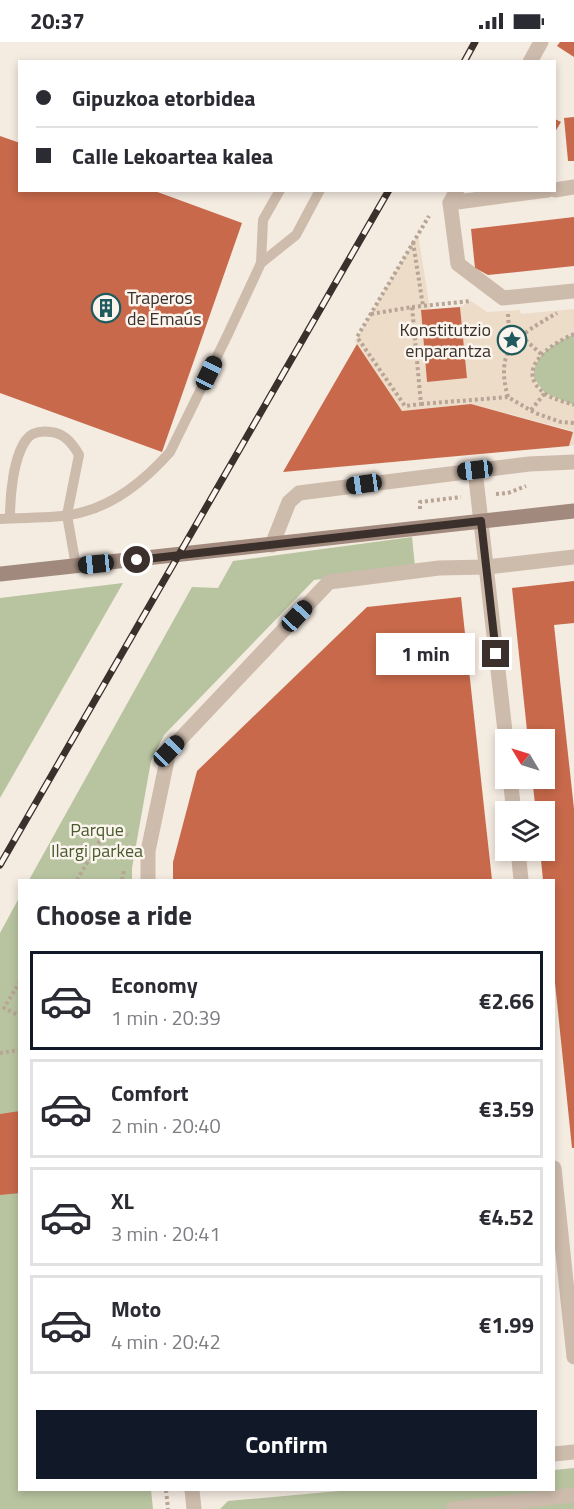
<!DOCTYPE html>
<html lang="en">
<head>
<meta charset="utf-8">
<style>
  body { margin:0; font-family:"Titillium Web",sans-serif; background:#f2f2f3; color:#2b2b33; height:100vh; display:flex; flex-direction:column; font-size:22px; white-space:nowrap }
  * { box-sizing:border-box; margin:0 }
  p { font-size:20px; color:#7c7c81 }
  .icon { flex:none; width:33px; height:33px; fill:none; stroke:currentColor; stroke-width:2; stroke-linecap:round; stroke-linejoin:round }
  .map { position:relative; flex:1; overflow:hidden }
  .details { position:absolute; left:18px; top:837px; width:537px; height:612px; display:flex; flex-direction:column; background:#fff; border-radius:0px; box-shadow:0 3px 9px #0003 }
  .details>* { flex:none }
  .top-card { position:absolute; left:18px; top:18px; width:538px; height:132px; border-radius:0px; box-shadow:0 3px 9px #0003; display:grid; align-content:center; height:132px; padding:0 18px; background:#fff }
  .needle { width:39px; rotate:308deg }
  .controls { position:absolute; left:495px; top:687px; display:grid; gap:12px }
  .controls a { display:grid; place-items:center; width:60px; height:60px; border-radius:0px; background:#fff; box-shadow:0 3px 9px #0003; font-size:30px }
  .end { position:absolute; width:27px; height:27px; margin:-14px; border:8px solid #3b302b; background:#fff; box-shadow:0 0 0 3px #fff }
  .from { border-radius:50% }
  .bubble { position:absolute; height:42px; border-radius:0px; background:#fff; box-shadow:0 3px 9px #0003; font-size:20px; font-weight:700; line-height:42px; text-align:center }
  .car { position:absolute; width:18px; height:36px; margin:-18px -9px; border-radius:8px; box-shadow:0 0 4px 2px #0007; background:linear-gradient(#222 24%,#8ab4d8 0 40%,#222 0 76%,#8ab4d8 0 86%,#222 0) }
  .top-card b { display:flex; align-items:center; gap:21px; height:57px; font-size:22px }
  .top-card b+b { border-top:2px solid #e1e1e2 }
  .top-card i { width:15px; height:15px; background:#2b2b33 }
  ul { padding:0; list-style:none }
  li { display:flex; align-items:center; gap:18px; height:99px; margin:0 12px 9px; padding:0 6px; border:3px solid #e1e1e2; border-radius:0px }
  li div { flex:1 }
  li b { display:block; font-size:22px }
  li em { font-style:normal; font-weight:700 }
  li.active { border-color:#111827 }
  li>.icon { width:54px; height:54px; stroke-width:1.5 }
  h2 { padding:0 18px; font-size:27px; line-height:72px }
  .action { display:flex; gap:12px; margin-top:auto; padding:12px 18px }
  .action a { flex:1; height:69px; border-radius:0px; background:#111827; color:#fff; font-size:24px; font-weight:700; line-height:69px; text-align:center }
  .status { display:flex; justify-content:space-between; align-items:center; height:42px; padding:0 30px; background:#fff; direction:ltr }
  .status svg { height:16px; fill:currentColor }
  .map>svg:first-child { display:block }
  .green { fill:#b8c4a0 }
  .plaza { fill:#ecdcc8 }
  .building { fill:#c8694b }
  .lines { fill:none; stroke-linecap:round; stroke-linejoin:round }
  .path { stroke:#b9a596; stroke-width:4; stroke-dasharray:3 3; stroke-linecap:butt }
  .service { stroke:#cdbbac; stroke-width:10 }
  .pedestrian { stroke:#cdbbac; stroke-width:15 }
  .minor { stroke:#cdbbac; stroke-width:15 }
  .secondary { stroke:#a18a7d; stroke-width:15 }
  .rail-casing { stroke:#3b302b; stroke-width:7 }
  .rail { stroke:#fbf5ee; stroke-width:4.5; stroke-dasharray:14; stroke-linecap:butt }
  .route { stroke:#3b302b; stroke-width:8 }
  .labels { text-anchor:middle; stroke-width:5; stroke-linejoin:round; paint-order:stroke }
  .poi-label { font-size:18px; fill:#3b302b; stroke:#fbf5ee; text-anchor:start }
  .park-label { font-size:18px; fill:#4a5a2e; stroke:#fbf5ee }
</style>
</head>
<body>
<div class="status"><b>20:37</b><svg viewBox="0 0 49 12"><path d="M0 12V9h3v3zM5 12V6h3v6zM10 12V3h3v9zM15 12V0h3v12zM26 1h20v11H26zM47 4h2v5h-2z"/></svg></div>
<div class="map">
<svg width="574" height="1467" viewBox="0 0 574 1467">
  <rect width="100%" height="100%" fill="#f4ebe1"/>
  <g class="green">
    <path d="M 574,292 L 574,363 C 566,360 555,358 547,353 C 511,329 550,302 574,292 Z"/>
    <path d="M 412,495 L 415,525 L 314,538 L 164,693 L 151,719 L 132,826 L 132,838 L 29,838 L 192,545 L 218,546 L 233,519 Z"/>
    <path d="M 123,541 L 0,756 L 0,556 Z"/>
    <path d="M 19,856 L 20,1448 L 151,1448 L 153,1467 L 0,1467 L 0,891 Z"/>
    <path d="M 574,1426 L 574,1467 L 220,1467 L 228,1459 L 350,1448 L 554,1448 L 554,1428 Z"/>
  </g>
  <path class="plaza" d="M 418,192 L 430,267 L 421,268 L 427,340 L 467,336 L 460,265 L 471,259 L 487,270 L 520,268 L 521,272 L 574,267 L 574,292 L 550,304 L 541,312 L 534,327 L 534,336 L 545,351 L 574,363 L 574,403 L 569,404 L 573,389 L 471,362 L 402,369 L 355,299 Z"/>
  <g class="building">
    <path d="M 560,0 L 574,0 L 574,15 L 557,4 Z"/>
    <path d="M 574,75 L 574,119 L 568,119 L 564,76 Z"/>
    <path d="M 555,77 L 561,80 L 555,90 Z"/>
    <path d="M 0,94 L 20,101 L 20,148 L 152,148 L 242,181 L 162,410 L 0,351 Z"/>
    <path d="M 574,175 L 574,224 L 488,233 L 475,226 L 471,187 Z"/>
    <path d="M 460,265 L 467,336 L 427,340 L 421,268 Z"/>
    <path d="M 357,302 L 402,369 L 471,362 L 573,390 L 569,404 L 283,430 Z"/>
    <path d="M 574,539 L 574,581 L 554,583 L 574,767 L 574,1106 L 572,1106 L 554,931 L 554,838 L 543,838 L 540,808 L 544,808 L 544,770 L 536,770 L 532,736 L 544,736 L 544,698 L 528,698 L 512,546 Z"/>
    <path d="M 461,555 L 492,838 L 173,838 L 173,820 L 197,729 L 367,565 Z"/>
    <path d="M 20,1069 L 20,1151 L 0,1153 L 0,1072 Z"/>
  </g>
  <g class="lines">
    <g class="path">
      <path d="M 413,200 L 423,264"/>
      <path d="M 412,265 L 471,259"/>
      <path d="M 371,272 L 412,265 L 421,362 L 405,364 L 357,295 L 429,174"/>
      <path d="M 508,272 L 510,306"/>
      <path d="M 574,292 C 550,302 511,329 547,353 C 555,358 566,360 574,363"/>
      <path d="M 521,294 L 541,312"/>
      <path d="M 508,355 C 494,305 518,294 557,271"/>
      <path d="M 421,362 L 508,355 L 535,371 L 561,380 L 574,381"/>
      <path d="M 531,368 L 545,351"/>
      <path d="M 496,452 L 508,451 L 526,444"/>
      <path d="M 420,467 L 420,460 L 461,455"/>
      <path d="M 77,838 L 109,783 L 128,793"/>
      <path d="M 122,838 L 124,828"/>
      <path d="M 20,939 L 4,966 L 20,974"/>
      <path d="M 0,1011 L 20,1008"/>
      <path d="M 166,1448 L 168,1467"/>
    </g>
    <g class="service">
      <path d="M 261,221 L 296,193 L 320,148"/>
      <path d="M 10,476 C 10,454 13,416 26,398 C 32,389 43,389 51,390 C 64,391 73,402 79,413 L 67,473 L 76,524"/>
      <path d="M 0,477 C 25,475 60,477 83,470 C 117,461 147,436 170,410 L 228,292 L 261,221 L 263,178 L 280,148"/>
    </g>
    <path class="pedestrian" d="M 453,1467 L 574,1453"/>
    <g class="minor">
      <path d="M 530,20 L 541,0"/>
      <path d="M 457,148 L 450,161 L 458,222 L 503,256 L 574,249"/>
      <path d="M 555,148 L 574,145"/>
      <path d="M 450,161 L 548,148"/>
      <path d="M 475,428 L 506,698"/>
      <path d="M 272,503 L 289,460 L 299,451 L 529,422 L 574,420"/>
      <path d="M 510,736 L 514,770"/>
      <path d="M 518,808 L 521,838"/>
      <path d="M 148,838 L 148,809 L 169,709 L 329,540 L 439,526 L 487,525 L 574,515"/>
      <path d="M 554,1126 L 574,1315"/>
      <path d="M 554,1412 L 574,1410"/>
      <path d="M 192,1448 L 194,1467"/>
    </g>
    <path class="secondary" d="M 0,532 L 574,469"/>
    <g class="rail-casing">
      <g id="rail">
        <path d="M 464,20 L 475,0"/>
        <path d="M 0,823 L 389,148"/>
      </g>
    </g>
    <use href="#rail" class="rail"/>
  </g>
  <g class="lines">
    <path class="route" d="M 137,518 L 481,479 L 496,612"/>
  </g>
  <defs>
    <g id="building-ring" transform="scale(1.5)"><circle r="9.5" fill="#fbf5ee" stroke="#1f5a5e" stroke-width="1.5"/><path d="M-4-6H4V6H1V3H-1V6H-4ZM-2.5-4.3h1.7v1.8h-1.7ZM.8-4.3h1.7v1.8H.8ZM-2.5-1h1.7V.8h-1.7ZM.8-1h1.7V.8H.8Z" fill="#1f5a5e"/></g>
    <g id="sight-ring" transform="scale(1.5)"><circle r="9.5" fill="#fbf5ee" stroke="#1f5a5e" stroke-width="1.5"/><path d="M0-6L1.8-2.2L6-1.7L2.9 1.2L3.7 5.4L0 3.3L-3.7 5.4L-2.9 1.2L-6-1.7L-1.8-2.2Z" fill="#1f5a5e"/></g>
  </defs>
  <g fill-rule="evenodd">
    <use href="#building-ring" x="106" y="266"/>
    <use href="#sight-ring" x="512" y="298"/>
  </g>
  <g class="labels">
    <g class="poi-label">
      <text x="127" y="262">Traperos<tspan x="127" dy="21">de Emaús</tspan></text>
      <text x="491" y="294" text-anchor="end">Konstitutzio<tspan x="491" dy="21">enparantza</tspan></text>
    </g>
    <g class="park-label">
      <text x="97" y="794">Parque<tspan x="97" dy="21">Ilargi parkea</tspan></text>
    </g>
  </g>
</svg>
<div class="controls">
<a><svg class="needle" viewBox="-14 -14 28 28"><path d="M0-13l5 13h-10z" fill="#e53935"/><path d="M0 13l5-13h-10z" fill="#7c7c81"/></svg></a>
<a><svg class="icon" aria-label="layers" viewBox="0 0 24 24"><path d="M12 4l9 5-9 5-9-5zM3 14l9 5 9-5"/></svg></a>
</div>
<i class="end from" style="left:137px;top:518px"></i>
<i class="end" style="left:496px;top:612px"></i>
<div class="bubble" style="left:376px;top:591px;width:99px">1 min</div>
<i class="car" style="left:209px;top:331px;rotate:26deg"></i>
<i class="car" style="left:475px;top:428px;rotate:263deg"></i>
<i class="car" style="left:364px;top:442px;rotate:262deg"></i>
<i class="car" style="left:96px;top:522px;rotate:264deg"></i>
<i class="car" style="left:297px;top:574px;rotate:43deg"></i>
<i class="car" style="left:169px;top:709px;rotate:44deg"></i>
<div class="top-card">
<b><i class="from"></i>Gipuzkoa etorbidea</b>
<b><i></i>Calle Lekoartea kalea</b>
</div>
<section class="details">
<h2>Choose a ride</h2>
<ul>
<li class="active"><svg class="icon" aria-label="car" viewBox="0 0 24 24"><path d="M5 17H2v-5l4-1 3-4h7l3 4 3 1v5h-3M9 17h6M6 11h13"/><circle cx="7" cy="17" r="2"/><circle cx="17" cy="17" r="2"/></svg><div><b>Economy</b><p>1 min · 20:39</p></div><em>€2.66</em></li>
<li><svg class="icon" aria-label="car" viewBox="0 0 24 24"><path d="M5 17H2v-5l4-1 3-4h7l3 4 3 1v5h-3M9 17h6M6 11h13"/><circle cx="7" cy="17" r="2"/><circle cx="17" cy="17" r="2"/></svg><div><b>Comfort</b><p>2 min · 20:40</p></div><em>€3.59</em></li>
<li><svg class="icon" aria-label="car" viewBox="0 0 24 24"><path d="M5 17H2v-5l4-1 3-4h7l3 4 3 1v5h-3M9 17h6M6 11h13"/><circle cx="7" cy="17" r="2"/><circle cx="17" cy="17" r="2"/></svg><div><b>XL</b><p>3 min · 20:41</p></div><em>€4.52</em></li>
<li><svg class="icon" aria-label="car" viewBox="0 0 24 24"><path d="M5 17H2v-5l4-1 3-4h7l3 4 3 1v5h-3M9 17h6M6 11h13"/><circle cx="7" cy="17" r="2"/><circle cx="17" cy="17" r="2"/></svg><div><b>Moto</b><p>4 min · 20:42</p></div><em>€1.99</em></li>
</ul>
<div class="action"><a>Confirm</a></div>
</section>
</div>
</body>
</html>
